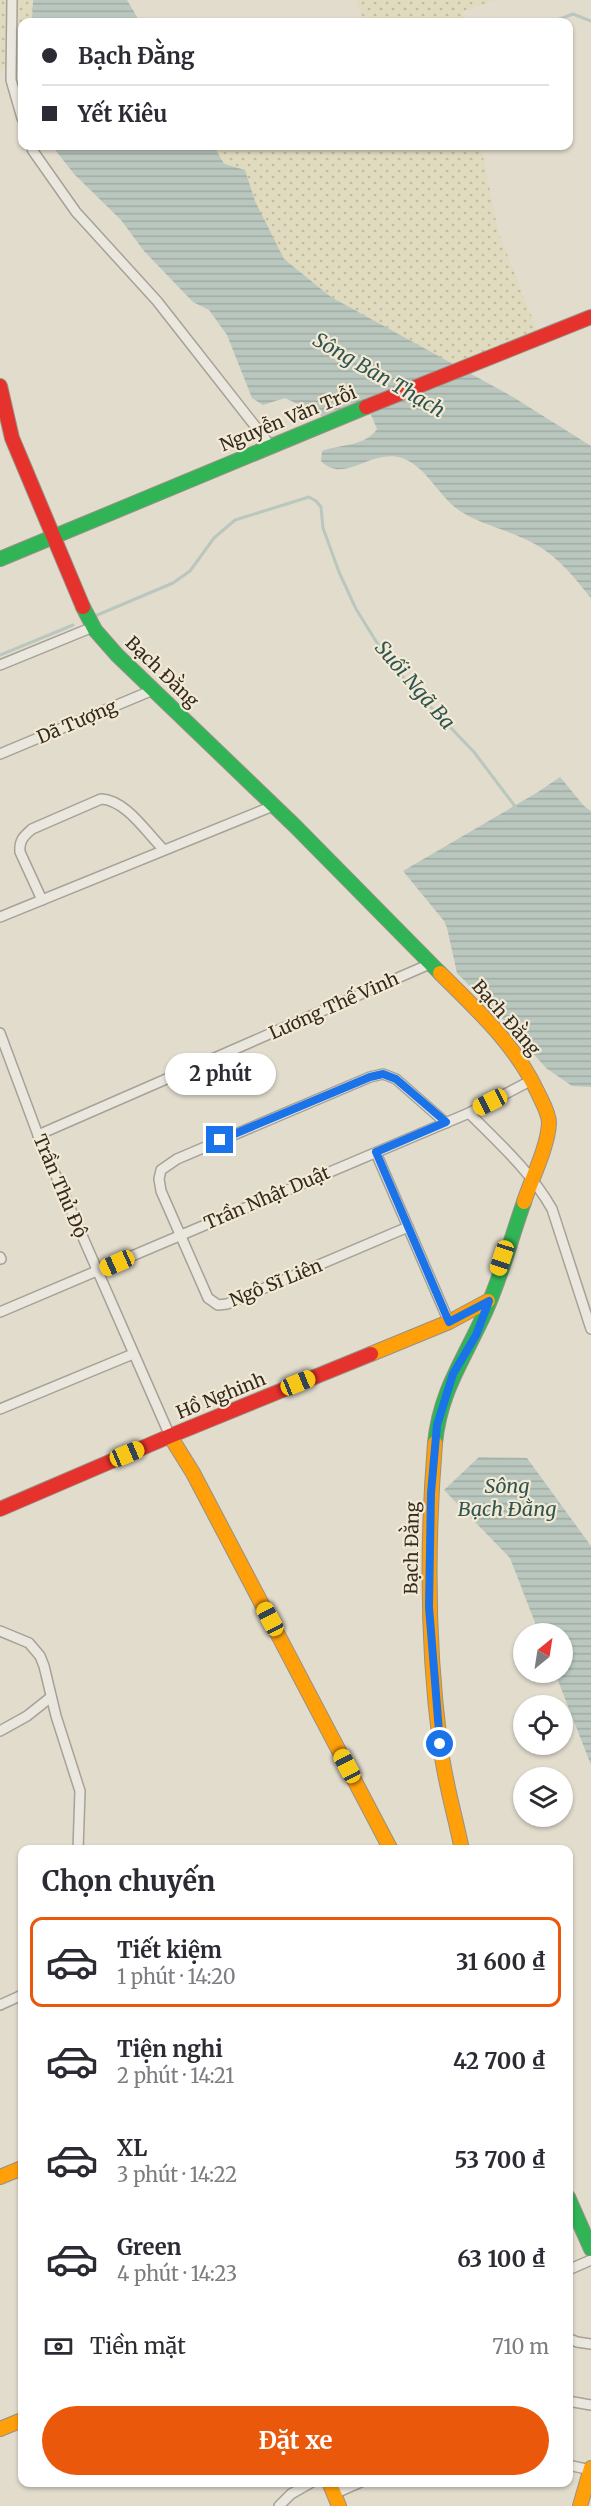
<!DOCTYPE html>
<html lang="vi">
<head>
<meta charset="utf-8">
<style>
  body { margin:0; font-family:Merriweather,serif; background:#f2f2f3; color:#2b2b33; height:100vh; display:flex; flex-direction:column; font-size:22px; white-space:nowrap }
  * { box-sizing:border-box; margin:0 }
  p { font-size:20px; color:#7c7c81 }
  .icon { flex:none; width:33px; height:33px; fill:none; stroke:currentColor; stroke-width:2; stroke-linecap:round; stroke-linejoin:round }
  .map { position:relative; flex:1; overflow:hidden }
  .side { position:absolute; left:18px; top:1845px; width:555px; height:642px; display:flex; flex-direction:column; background:#fff; border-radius:12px; box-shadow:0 2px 4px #0004 }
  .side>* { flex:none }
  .banner { position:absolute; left:18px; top:18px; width:555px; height:132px; border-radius:12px; box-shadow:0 2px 4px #0004; display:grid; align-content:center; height:132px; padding:0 24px; background:#fff }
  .needle { width:39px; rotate:30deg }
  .tools { position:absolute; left:513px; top:1623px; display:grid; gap:12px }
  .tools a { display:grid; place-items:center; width:60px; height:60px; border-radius:50%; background:#fff; box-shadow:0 2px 4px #0004; font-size:30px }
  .end { position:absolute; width:27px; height:27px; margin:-14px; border:8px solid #1a73e8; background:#fff; box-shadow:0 0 0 3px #fff }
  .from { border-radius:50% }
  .bubble { position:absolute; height:42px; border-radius:21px; background:#fff; box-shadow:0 2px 4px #0004; font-size:20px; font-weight:700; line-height:42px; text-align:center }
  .car { position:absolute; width:18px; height:36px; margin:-18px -9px; border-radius:8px; box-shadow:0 0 4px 2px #0007; background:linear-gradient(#f5c518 24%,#345 0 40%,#f5c518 0 76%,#345 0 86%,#f5c518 0) }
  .banner b { display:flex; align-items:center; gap:21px; height:57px; font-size:22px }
  .banner b+b { border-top:2px solid #e1e1e2 }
  .banner i { width:15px; height:15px; background:#2b2b33 }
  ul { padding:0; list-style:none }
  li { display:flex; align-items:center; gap:18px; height:90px; margin:0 12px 9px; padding:0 12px; border:3px solid transparent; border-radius:12px }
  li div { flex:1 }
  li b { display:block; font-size:22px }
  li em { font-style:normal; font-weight:700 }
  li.current { border-color:#ea580c }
  li>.icon { width:54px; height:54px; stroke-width:1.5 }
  h2 { padding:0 24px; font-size:27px; line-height:72px }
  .pay { display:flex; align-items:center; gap:15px; height:66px; padding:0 24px; font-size:22px }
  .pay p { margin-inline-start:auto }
  .button { display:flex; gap:12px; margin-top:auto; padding:12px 24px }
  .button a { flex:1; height:69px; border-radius:36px; background:#ea580c; color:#fff; font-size:24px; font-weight:700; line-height:69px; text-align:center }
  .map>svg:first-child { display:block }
  .farmland { fill:url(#farmland-dots) }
  .water { fill:url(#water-rules) }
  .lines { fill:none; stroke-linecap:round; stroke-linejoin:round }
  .stream { stroke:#b9c7be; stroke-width:3 }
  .street-casing { stroke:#a7a197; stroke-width:12 }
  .fast-casing { stroke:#979186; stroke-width:16 }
  .slow-casing { stroke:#979186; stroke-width:16 }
  .jam-casing { stroke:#979186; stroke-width:16 }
  .street { stroke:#eae7df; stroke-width:9 }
  .fast { stroke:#30b455; stroke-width:14 }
  .slow { stroke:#ff9f0a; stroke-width:14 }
  .jam { stroke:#e5322d; stroke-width:14 }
  .route { stroke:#1a73e8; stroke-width:8 }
  .labels { text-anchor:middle; stroke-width:4.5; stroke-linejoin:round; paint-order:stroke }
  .street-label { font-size:18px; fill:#352a20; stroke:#f2ead4 }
  .water-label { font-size:20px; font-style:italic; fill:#305452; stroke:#f2ead4 }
</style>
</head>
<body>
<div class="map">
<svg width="591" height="2506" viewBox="0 0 591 2506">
  <defs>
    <pattern id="farmland-dots" width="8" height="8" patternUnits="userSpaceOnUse" patternTransform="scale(1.5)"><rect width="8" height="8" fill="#e0dabf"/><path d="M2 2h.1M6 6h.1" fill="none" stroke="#c1bba4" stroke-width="1.8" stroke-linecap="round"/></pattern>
    <pattern id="water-rules" width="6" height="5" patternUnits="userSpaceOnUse" patternTransform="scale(1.5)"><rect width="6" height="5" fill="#b9c7be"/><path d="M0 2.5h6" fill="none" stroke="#a0aba3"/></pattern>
  </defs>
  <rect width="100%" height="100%" fill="#e2dccd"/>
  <g class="farmland">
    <path d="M 0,0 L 32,0 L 34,22 L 22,22 L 22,66 L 0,70 Z"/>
    <path d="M 356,0 L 496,0 L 463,11 L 464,22 L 351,22 L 362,19 Z"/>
    <path d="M 214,146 L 481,146 L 498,231 L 540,338 L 461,369 L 331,297 L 284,259 L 255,201 L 245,170 L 224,164 Z"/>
  </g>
  <g class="water">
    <path d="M 33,0 L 127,0 L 140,22 L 32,22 Z"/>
    <path d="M 52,146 L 214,146 L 224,164 L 245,170 L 255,201 L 284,259 L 331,297 L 513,397 L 591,446 L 591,598 C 573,576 557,555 531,542 C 508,530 482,525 460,511 C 439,497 426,466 402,458 C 371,448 344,485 321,461 L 322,451 C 339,444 365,447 377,429 L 365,401 L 322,416 L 285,398 L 263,405 L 252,398 L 227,335 L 209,310 L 193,302 L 144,251 L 121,220 L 75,175 Z"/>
    <path d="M 560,777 L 584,806 L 591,811 L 591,1087 L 572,1086 L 546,1068 L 507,1024 L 457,973 L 447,928 L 444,921 L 403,871 L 538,792 Z"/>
    <path d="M 479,1457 L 527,1458 L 591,1546 L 591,1765 L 555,1673 L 562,1672 L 562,1634 L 539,1633 L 510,1558 L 444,1490 Z"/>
  </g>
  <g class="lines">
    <g class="stream">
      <path d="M 552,22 L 573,14 L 591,21"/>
      <path d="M 95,616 L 173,583 L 190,571 L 214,538 L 235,520 L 309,497 L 316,501 L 321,507 L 323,528 L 339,572 L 356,609 L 379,646 L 406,681 L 474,752 L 517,809"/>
      <path d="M 0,655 L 73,625"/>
    </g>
    <g class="street-casing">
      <g id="street">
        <path d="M 12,0 L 11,80 L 22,118"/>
        <path d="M 31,146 L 33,151 L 76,212 L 157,301 L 270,445"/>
        <path d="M 0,665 L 93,627"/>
        <path d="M 0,754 L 153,690"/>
        <path d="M 42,900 L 20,852 C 19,840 24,836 32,829 L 101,799 C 126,800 146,832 163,849"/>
        <path d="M 0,917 L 273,806"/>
        <path d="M 0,1033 L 38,1135 L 170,1436"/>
        <path d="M 469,1113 C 499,1143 531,1172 552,1209 L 591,1329"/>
        <path d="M 38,1135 L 432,963"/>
        <path d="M 376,1153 L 449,1322"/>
        <path d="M 408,1227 L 227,1304 L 218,1305 L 208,1298 L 161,1191 L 159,1179 L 161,1170 L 177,1159 L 370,1077 L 383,1074 L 396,1079 L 446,1123"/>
        <path d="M 0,1257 L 1,1259"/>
        <path d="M 0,1312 L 469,1113 L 532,1080"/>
        <path d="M 0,1409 L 133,1354"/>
        <path d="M 0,1631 L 29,1643 L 40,1656 L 44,1666 L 56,1716 L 80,1791 L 78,1850"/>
        <path d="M 0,1731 L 27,1716 L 51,1697"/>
        <path d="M 0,2005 L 22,1995"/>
        <path d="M 568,2270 L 591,2260"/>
        <path d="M 568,2338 L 577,2342 L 591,2344"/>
        <path d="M 568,2401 L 591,2405"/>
        <path d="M 568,2465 L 591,2470"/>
        <path d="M 334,2494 L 361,2482"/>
        <path d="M 279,2506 L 291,2494 L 312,2482"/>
      </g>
    </g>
    <g class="fast-casing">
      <g id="fast">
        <path d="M 0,559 L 366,407"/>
        <path d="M 83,607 L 95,630 L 117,655 L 295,826 L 440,973"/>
        <path d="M 435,1443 C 440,1393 462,1362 482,1319 C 500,1282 510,1241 524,1202"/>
        <path d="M 568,2197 L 591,2249"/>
      </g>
    </g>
    <g class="slow-casing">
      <g id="slow">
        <path d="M 440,973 C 477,1010 516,1045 538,1093 C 542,1102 549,1113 549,1123 C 548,1147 531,1180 524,1202"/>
        <path d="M 371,1354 L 449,1322 L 488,1301"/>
        <path d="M 170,1436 L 193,1473 L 391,1850"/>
        <path d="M 435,1443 C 427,1542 427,1643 440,1743 C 444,1779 455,1815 462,1850"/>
        <path d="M 0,2177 L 22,2168"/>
        <path d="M 0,2429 L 22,2420"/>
        <path d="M 329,2482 L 339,2506"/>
        <path d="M 580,2506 L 591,2468"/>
      </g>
    </g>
    <g class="jam-casing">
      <g id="jam">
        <path d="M 0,386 L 12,438 L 83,607"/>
        <path d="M 366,407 L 591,317"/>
        <path d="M 0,1509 L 170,1436 L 371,1354"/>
      </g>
    </g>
    <use href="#street" class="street"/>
    <use href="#fast" class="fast"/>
    <use href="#slow" class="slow"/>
    <use href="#jam" class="jam"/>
  </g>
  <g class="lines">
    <path class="route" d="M 220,1140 L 370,1077 L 383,1074 L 396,1079 L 446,1122 L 376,1152 L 449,1322 L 489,1301 L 476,1335 L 453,1374 L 437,1425 L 431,1493 L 429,1607 L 440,1744"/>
  </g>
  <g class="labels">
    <g class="street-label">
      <text transform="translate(288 419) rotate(-22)" y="6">Nguyễn Văn Trỗi</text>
      <text transform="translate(162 672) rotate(44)" y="6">Bạch Đằng</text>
      <text transform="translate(77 722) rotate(-23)" y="6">Dã Tượng</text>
      <text transform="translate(334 1006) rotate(-24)" y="6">Lương Thế Vinh</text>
      <text transform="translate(506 1018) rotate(49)" y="6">Bạch Đằng</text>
      <text transform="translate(60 1186) rotate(67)" y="6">Trần Thủ Độ</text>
      <text transform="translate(267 1198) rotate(-23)" y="6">Trần Nhật Duật</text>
      <text transform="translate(276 1283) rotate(-22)" y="6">Ngô Sĩ Liên</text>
      <text transform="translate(221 1396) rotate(-22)" y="6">Hồ Nghinh</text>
      <text transform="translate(412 1548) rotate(-89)" y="6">Bạch Đằng</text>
    </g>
    <g class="water-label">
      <text transform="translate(379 375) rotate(30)" y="7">Sông Bàn Thạch</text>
      <text transform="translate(415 685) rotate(49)" y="7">Suối Ngã Ba</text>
      <text x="507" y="1493">Sông<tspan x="507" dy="23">Bạch Đằng</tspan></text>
    </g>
  </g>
</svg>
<div class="tools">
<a><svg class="needle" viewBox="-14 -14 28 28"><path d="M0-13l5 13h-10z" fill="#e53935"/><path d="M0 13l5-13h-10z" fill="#7c7c81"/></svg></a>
<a><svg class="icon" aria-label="locate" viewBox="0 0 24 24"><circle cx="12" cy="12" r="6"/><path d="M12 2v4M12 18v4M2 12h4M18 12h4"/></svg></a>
<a><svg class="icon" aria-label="layers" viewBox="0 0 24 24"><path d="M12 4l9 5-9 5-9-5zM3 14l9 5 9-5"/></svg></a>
</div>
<i class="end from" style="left:440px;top:1744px"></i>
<i class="end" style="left:220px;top:1140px"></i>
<div class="bubble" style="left:165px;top:1053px;width:111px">2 phút</div>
<i class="car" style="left:490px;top:1102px;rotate:243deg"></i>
<i class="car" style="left:502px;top:1258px;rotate:198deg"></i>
<i class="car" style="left:117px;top:1263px;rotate:246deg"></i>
<i class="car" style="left:298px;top:1383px;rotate:68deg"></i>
<i class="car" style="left:127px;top:1454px;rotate:67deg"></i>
<i class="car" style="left:270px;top:1619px;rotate:332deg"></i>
<i class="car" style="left:347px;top:1766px;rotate:332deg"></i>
<div class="banner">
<b><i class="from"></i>Bạch Đằng</b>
<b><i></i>Yết Kiêu</b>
</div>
<section class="side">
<h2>Chọn chuyến</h2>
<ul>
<li class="current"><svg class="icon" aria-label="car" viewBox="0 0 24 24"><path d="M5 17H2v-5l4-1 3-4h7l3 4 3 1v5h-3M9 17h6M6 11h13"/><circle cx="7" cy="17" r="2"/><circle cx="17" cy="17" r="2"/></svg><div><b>Tiết kiệm</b><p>1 phút · 14:20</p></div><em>31 600 ₫</em></li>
<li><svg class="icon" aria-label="car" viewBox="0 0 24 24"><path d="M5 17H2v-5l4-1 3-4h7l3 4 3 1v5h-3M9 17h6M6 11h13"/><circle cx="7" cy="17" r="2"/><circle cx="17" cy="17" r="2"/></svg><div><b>Tiện nghi</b><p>2 phút · 14:21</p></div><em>42 700 ₫</em></li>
<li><svg class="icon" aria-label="car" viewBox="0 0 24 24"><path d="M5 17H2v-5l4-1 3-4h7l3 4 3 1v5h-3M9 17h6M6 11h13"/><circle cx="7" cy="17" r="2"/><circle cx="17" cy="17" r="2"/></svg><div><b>XL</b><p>3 phút · 14:22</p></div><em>53 700 ₫</em></li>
<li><svg class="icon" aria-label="car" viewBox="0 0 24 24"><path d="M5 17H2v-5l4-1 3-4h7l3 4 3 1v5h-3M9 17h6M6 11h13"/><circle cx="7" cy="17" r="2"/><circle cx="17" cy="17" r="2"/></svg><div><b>Green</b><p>4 phút · 14:23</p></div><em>63 100 ₫</em></li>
</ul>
<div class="pay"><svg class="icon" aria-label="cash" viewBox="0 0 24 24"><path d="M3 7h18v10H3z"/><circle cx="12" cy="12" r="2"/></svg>Tiền mặt<p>710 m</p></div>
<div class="button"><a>Đặt xe</a></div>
</section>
</div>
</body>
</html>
